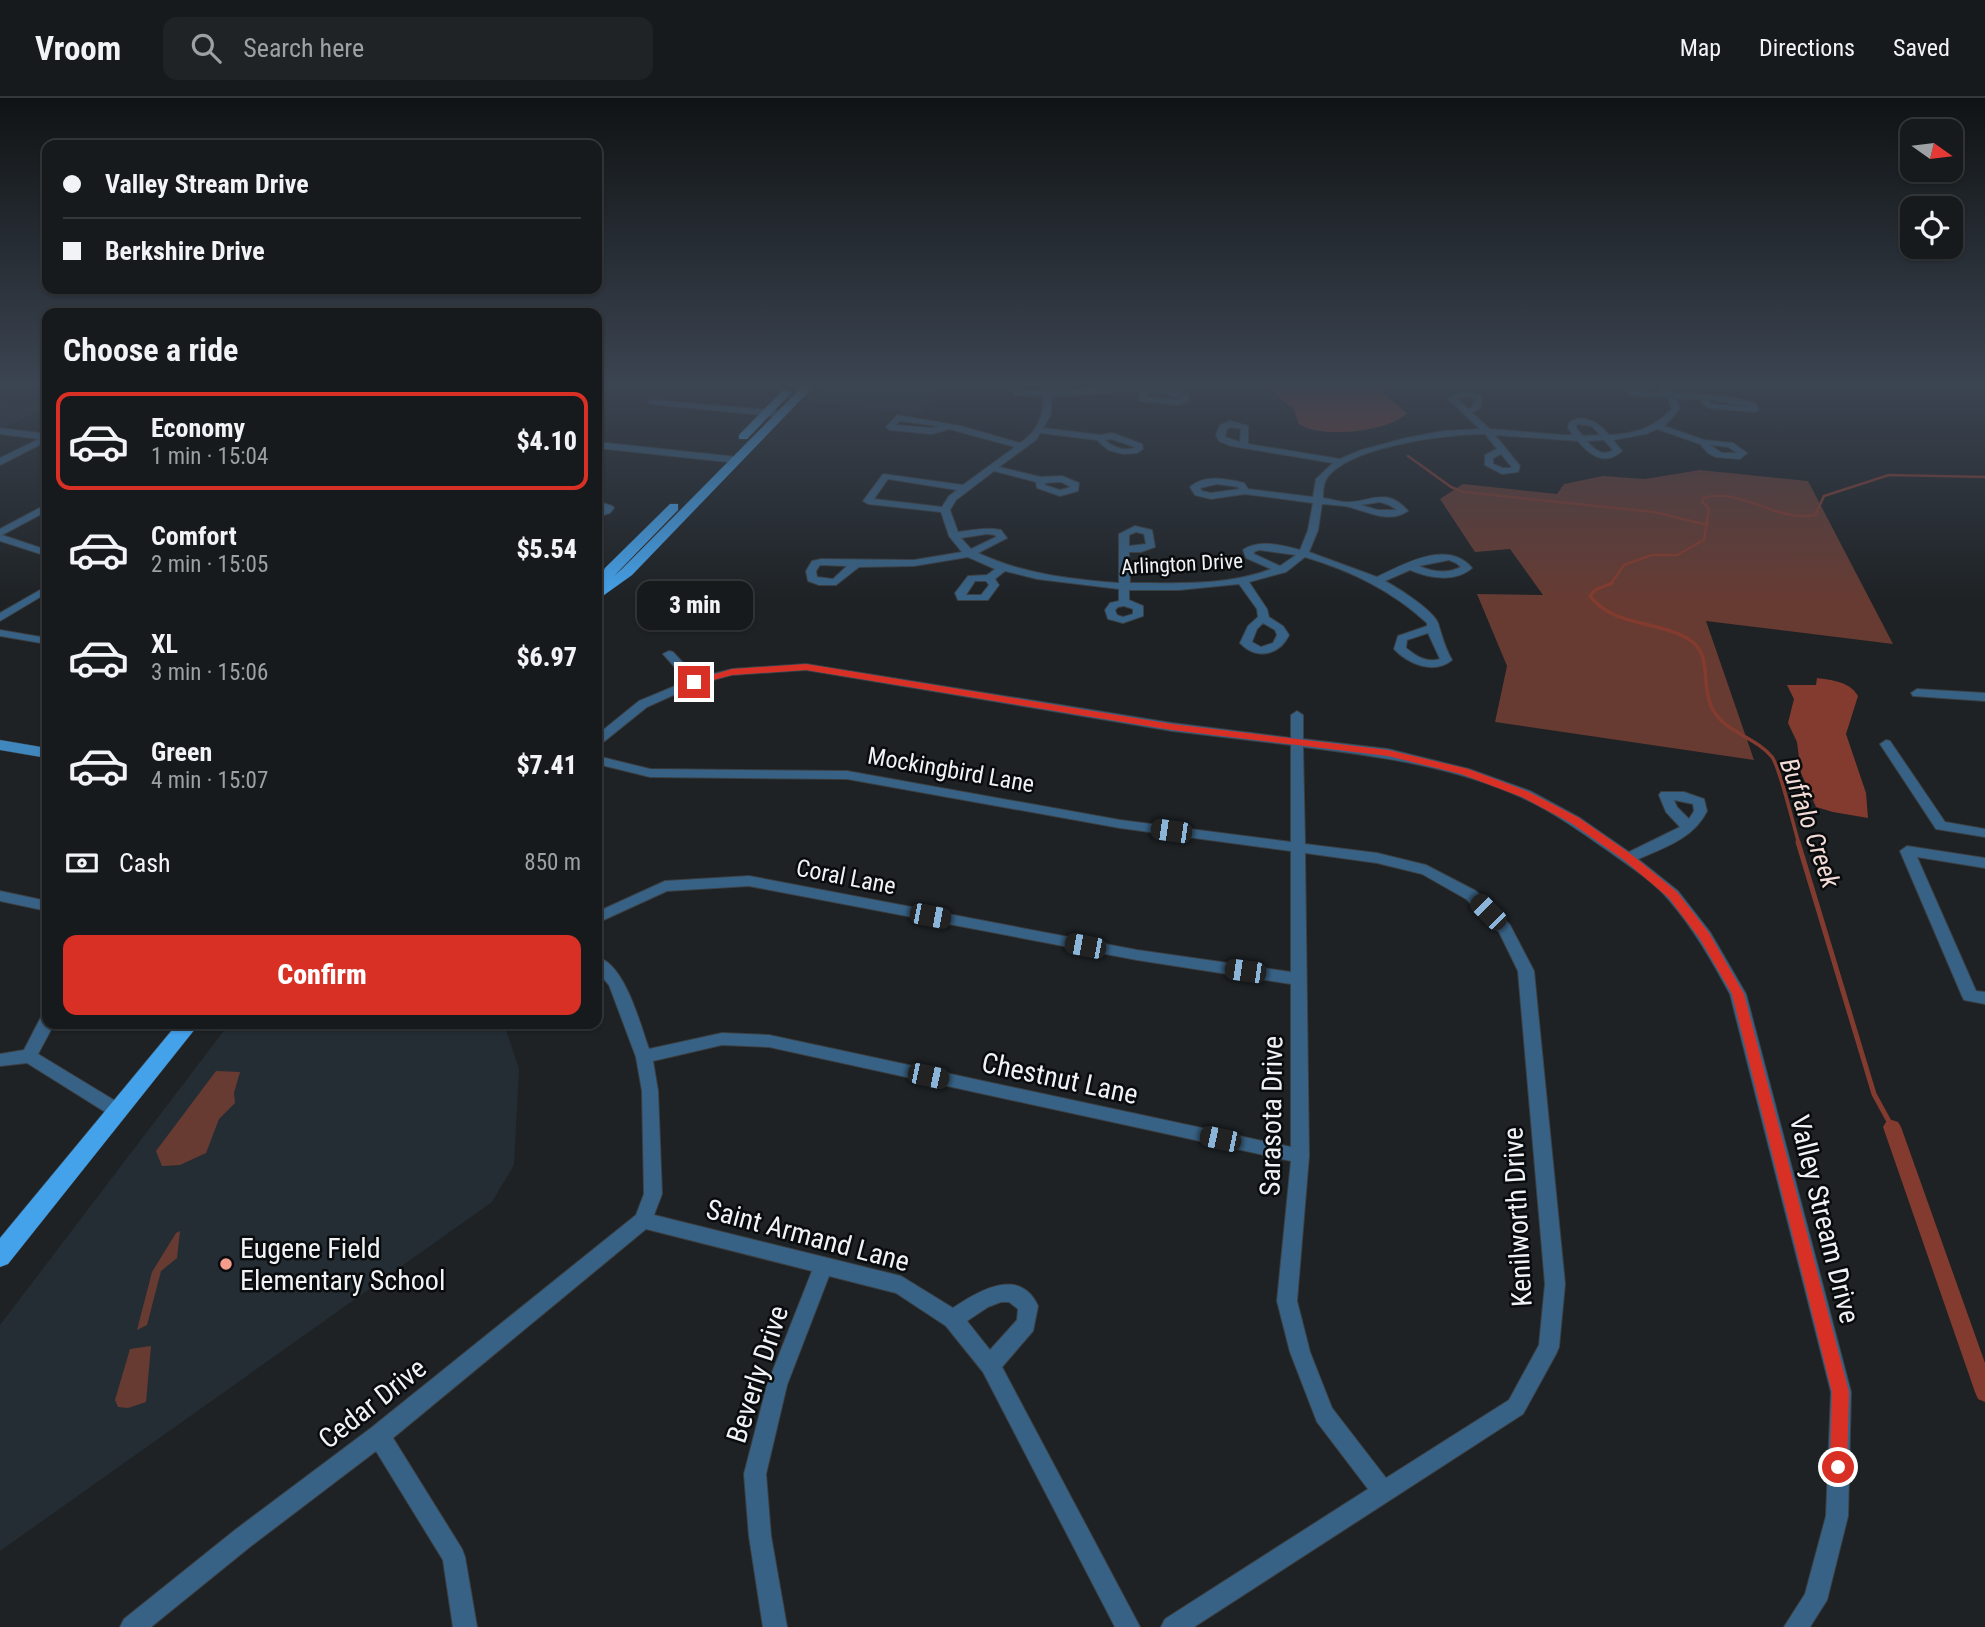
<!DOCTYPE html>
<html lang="en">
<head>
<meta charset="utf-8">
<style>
  body { margin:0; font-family:"Roboto Condensed",sans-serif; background:#1f2325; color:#f1f3f6; height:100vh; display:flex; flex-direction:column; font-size:26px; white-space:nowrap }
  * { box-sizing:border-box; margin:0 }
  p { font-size:23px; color:#9ea1a3 }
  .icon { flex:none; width:38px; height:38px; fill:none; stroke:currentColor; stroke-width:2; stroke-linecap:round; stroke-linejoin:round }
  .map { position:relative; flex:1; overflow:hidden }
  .side { position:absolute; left:42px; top:210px; width:560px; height:721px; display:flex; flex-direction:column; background:#161a1c; border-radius:14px; box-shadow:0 2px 5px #0004,0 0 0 2px #35383b }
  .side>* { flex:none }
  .hud { position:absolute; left:42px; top:42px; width:560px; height:154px; border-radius:14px; box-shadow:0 2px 5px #0004,0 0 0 2px #35383b; display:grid; align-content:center; height:154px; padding:0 21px; background:#161a1c }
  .needle { width:46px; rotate:104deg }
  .tools { position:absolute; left:1900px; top:21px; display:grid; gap:14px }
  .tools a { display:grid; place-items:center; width:63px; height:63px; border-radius:14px; background:#161a1c; box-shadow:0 2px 5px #0004,0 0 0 2px #35383b; font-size:35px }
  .end { position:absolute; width:32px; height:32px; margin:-16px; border:9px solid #d93025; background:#fff; box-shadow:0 0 0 4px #fff }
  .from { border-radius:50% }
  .bubble { position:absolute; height:49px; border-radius:14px; background:#161a1c; box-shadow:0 2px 5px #0004,0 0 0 2px #35383b; font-size:23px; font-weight:800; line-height:49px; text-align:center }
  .car { position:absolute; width:21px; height:42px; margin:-21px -10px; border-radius:9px; box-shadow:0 0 5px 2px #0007; background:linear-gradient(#222 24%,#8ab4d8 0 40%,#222 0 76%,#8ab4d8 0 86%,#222 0) }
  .hud b { display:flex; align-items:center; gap:24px; height:66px; font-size:26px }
  .hud b+b { border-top:2px solid #35383b }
  .hud i { width:18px; height:18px; background:#f1f3f6 }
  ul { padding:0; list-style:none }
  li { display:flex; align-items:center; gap:21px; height:98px; margin:0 14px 10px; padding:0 7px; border:4px solid transparent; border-radius:14px }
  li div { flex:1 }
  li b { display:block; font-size:26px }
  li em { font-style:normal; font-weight:800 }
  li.current { border-color:#d93025 }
  li>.icon { width:63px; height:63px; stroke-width:1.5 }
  h2 { padding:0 21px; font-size:32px; line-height:84px }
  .pay { display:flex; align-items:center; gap:18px; height:77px; padding:0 21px; font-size:26px }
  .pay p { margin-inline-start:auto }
  .primary-button { display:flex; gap:14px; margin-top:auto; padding:14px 21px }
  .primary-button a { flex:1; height:80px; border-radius:14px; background:#d93025; color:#fff; font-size:28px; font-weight:800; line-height:80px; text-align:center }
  header { display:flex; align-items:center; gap:42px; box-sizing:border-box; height:98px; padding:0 35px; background:#161a1c; border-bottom:2px solid #35383b }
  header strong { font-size:33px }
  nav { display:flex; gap:38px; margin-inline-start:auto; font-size:24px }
  .search { width:490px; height:63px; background:#1f2325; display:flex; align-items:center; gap:18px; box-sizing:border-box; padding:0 24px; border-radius:14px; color:#9ea1a3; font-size:26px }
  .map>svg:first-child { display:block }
  .built { fill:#242d34 }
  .green { fill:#673b32 }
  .water { fill:#843b2f }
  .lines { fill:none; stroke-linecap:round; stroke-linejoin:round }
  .stream-far2 { stroke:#843b2f; stroke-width:2.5 }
  .stream-far1 { stroke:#843b2f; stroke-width:3.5 }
  .stream { stroke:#843b2f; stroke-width:5 }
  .canal { fill:#843b2f; fill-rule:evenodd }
  .minor-casing { stroke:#3b3f42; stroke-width:2 }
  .secondary-casing { stroke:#3b3f42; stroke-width:1 }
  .primary-casing { stroke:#3b3f42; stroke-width:1 }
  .minor { fill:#386285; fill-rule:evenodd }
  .secondary { fill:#4087be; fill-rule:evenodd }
  .primary { fill:#44a2eb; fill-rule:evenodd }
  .route { fill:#d93025 }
  .poi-dot { fill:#f49d8c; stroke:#090b0c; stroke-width:2.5 }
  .labels { text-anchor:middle; stroke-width:5; stroke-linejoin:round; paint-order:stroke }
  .far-street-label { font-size:21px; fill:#f0f3f5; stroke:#090b0c }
  .street-label { font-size:24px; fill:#f0f3f5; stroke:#090b0c }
  .water-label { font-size:26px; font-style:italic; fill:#f3dcd7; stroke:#090b0c }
  .near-street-label { font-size:28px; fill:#f0f3f5; stroke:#090b0c }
  .near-poi-label { font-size:28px; fill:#f0f3f5; stroke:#090b0c; text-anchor:start }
</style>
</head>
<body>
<header>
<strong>Vroom</strong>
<div class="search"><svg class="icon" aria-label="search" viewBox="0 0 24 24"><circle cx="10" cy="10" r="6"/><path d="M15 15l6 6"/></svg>Search here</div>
<nav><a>Map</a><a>Directions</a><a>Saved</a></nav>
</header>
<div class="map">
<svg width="1985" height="1529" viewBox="0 0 1985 1529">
  <rect width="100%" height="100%" fill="#1e2225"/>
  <g class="built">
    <path d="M 821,289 L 943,289 L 922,316 L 807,304 Z"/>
    <path d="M 0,304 L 45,310 L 0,331 Z"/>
    <path d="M 229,926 L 504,926 L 519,971 L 514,1067 L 492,1104 L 0,1453 L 0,1227 Z"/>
  </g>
  <g class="green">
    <path d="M 1700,372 L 1808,383 L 1893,546 L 1706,523 L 1754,662 L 1495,624 L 1507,568 L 1477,496 L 1543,497 L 1510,451 L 1475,454 L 1440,401 L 1463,386 L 1557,396 L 1564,386 L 1603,378 L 1645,381 Z"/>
    <path d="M 216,973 L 240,974 L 234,995 L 235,1005 L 219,1021 L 206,1055 L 180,1067 L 162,1068 L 156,1053 Z"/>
    <path d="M 180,1133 L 177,1160 L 161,1173 L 147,1227 L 137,1232 L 152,1174 L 176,1135 Z"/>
    <path d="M 151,1248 L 146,1304 L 128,1310 L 118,1309 L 115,1302 L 130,1251 Z"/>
  </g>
  <g class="water">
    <path d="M 1273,289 L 1376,289 L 1407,315 C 1389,334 1321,341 1299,326 L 1293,310 L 1277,299 Z"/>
    <path d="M 1817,580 C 1833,582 1850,584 1858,598 L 1846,636 L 1866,695 L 1868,720 L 1833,714 L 1816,709 L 1801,675 L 1797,644 L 1788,625 L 1794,601 L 1787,587 L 1816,587 Z"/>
  </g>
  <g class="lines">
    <g class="stream-far2">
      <path d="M 1408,358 L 1451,389 L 1463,394 L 1654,414 L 1708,427"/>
      <path d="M 1610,487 L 1624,467 L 1652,457 L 1677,457 L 1704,442 L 1709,410 L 1702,404 L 1703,400 C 1742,389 1774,424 1815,417 L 1824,398 L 1889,377 L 1985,379"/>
    </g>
    <path class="stream-far1" d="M 1612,485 L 1595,492 L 1590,498 C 1614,529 1655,522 1687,540 C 1714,556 1700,583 1711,608 C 1722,634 1755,638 1772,659 C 1780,669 1794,730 1799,746"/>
    <path class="stream" d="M 1798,744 L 1874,996 L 1892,1029"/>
    <path class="canal" d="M 1892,1022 L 1898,1024 L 1901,1029 L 1985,1265 L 1985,1304 L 1978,1301 L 1975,1294 L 1883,1029 L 1886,1024 Z"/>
    <g class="minor-casing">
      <g id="minor">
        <path d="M 597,289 L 606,289 L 597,295 Z"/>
        <path d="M 1015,289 L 1023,289 L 1022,293 L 1043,293 L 1043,289 L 1051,289 L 1051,293 C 1090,292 1154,279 1189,298 L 1188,304 L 1178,307 L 1140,303 L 1140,293 L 1051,298 L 1051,316 L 1043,330 L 1100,337 L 1112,335 L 1142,346 L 1143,351 L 1137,355 L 1123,356 L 1108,352 L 1097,342 L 1040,335 L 1036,342 L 999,369 L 1041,379 L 1062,378 L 1079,385 L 1078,393 L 1060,398 L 1037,390 L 1036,384 L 994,373 L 956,402 L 950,412 L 958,434 C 973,432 987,429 1001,432 L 1007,440 L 978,455 C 1023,476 1070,481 1119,485 L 1119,436 L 1135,428 L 1152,432 L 1155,449 L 1141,454 L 1129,454 L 1130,485 C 1176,485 1228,488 1271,471 L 1246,460 L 1243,452 C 1259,441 1282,447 1300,452 L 1308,432 L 1313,405 L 1245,396 L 1211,401 L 1195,397 L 1190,389 C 1205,376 1226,381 1244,385 L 1248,391 L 1313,399 L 1316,381 L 1333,365 L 1231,348 L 1219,343 L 1216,337 L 1220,327 L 1230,323 L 1248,328 L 1248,346 L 1340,361 L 1361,352 L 1406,340 L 1444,333 L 1480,331 L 1448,301 C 1457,291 1471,293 1482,299 L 1480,310 L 1472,315 L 1490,331 L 1562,337 L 1573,337 L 1568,330 L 1569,325 C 1583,314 1599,325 1609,337 C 1635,336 1654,330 1672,311 L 1668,300 L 1635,298 L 1626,295 L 1624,289 L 1632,289 L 1637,294 L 1664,295 L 1659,289 L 1667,289 L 1673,295 L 1726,298 L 1755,305 L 1759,312 L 1755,314 L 1708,310 L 1699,301 L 1676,300 L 1680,311 L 1664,328 L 1704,342 L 1733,345 L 1747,355 L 1740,361 L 1716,359 L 1708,355 L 1700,346 L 1657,331 L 1646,336 L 1613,342 L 1622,353 C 1605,368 1590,358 1578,343 L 1495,337 L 1520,368 L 1518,374 L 1502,376 L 1485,367 L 1485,357 L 1497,351 L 1485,336 C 1448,336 1350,348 1327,380 C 1323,386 1323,393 1323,400 C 1331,401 1342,405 1351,404 C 1374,402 1388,390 1408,413 C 1389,426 1369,414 1349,409 C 1341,407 1331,407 1322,406 L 1318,432 L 1309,454 L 1377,479 C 1404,466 1448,441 1472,470 C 1455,485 1429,480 1410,472 L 1385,483 C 1398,490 1433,512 1438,525 C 1442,538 1445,550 1452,562 C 1434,577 1408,566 1394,551 L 1398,538 L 1427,528 L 1427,525 C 1391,492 1351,473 1305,459 L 1286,474 L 1249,484 L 1267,511 L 1269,519 L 1283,528 L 1289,537 C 1279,558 1256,562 1240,545 L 1248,528 L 1258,519 L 1257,511 L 1239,486 L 1179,492 L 1129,492 L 1129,502 L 1143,508 L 1143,518 L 1123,525 L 1108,521 L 1105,512 L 1110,505 L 1119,503 L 1119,491 L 1037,481 L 1005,473 L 995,481 L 999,487 L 988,502 L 958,502 L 955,495 L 968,478 L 987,477 L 995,471 L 968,459 L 914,468 L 859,469 L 836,487 L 819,487 L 808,483 L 806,473 L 812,463 L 821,461 L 914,462 L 962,454 L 949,438 L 941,414 L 868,406 L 863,403 L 883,376 L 963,387 L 1015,349 L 949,331 L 932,336 L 890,332 L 886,329 L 897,317 L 961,328 L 1020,345 C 1038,333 1043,319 1043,298 L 1014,297 ZM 1148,294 L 1165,296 L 1181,301 L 1177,302 L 1147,299 ZM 1458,299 L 1470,299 L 1475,302 L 1472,309 L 1468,311 L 1457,301 ZM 1708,301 L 1749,309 L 1711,306 ZM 899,323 L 938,328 L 932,330 L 896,327 ZM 1577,326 L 1592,328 L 1600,337 L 1583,338 L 1576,330 ZM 1231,329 L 1241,331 L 1240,344 L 1225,339 L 1227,331 ZM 1111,341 L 1135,349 L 1135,350 C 1123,353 1114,350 1105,342 ZM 1604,342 L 1613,352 C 1602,359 1594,351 1587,343 ZM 1710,347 L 1728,349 L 1738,355 L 1722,355 ZM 1501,356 L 1511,368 L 1511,370 L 1503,370 L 1493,366 L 1493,360 ZM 888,381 L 957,392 L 949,398 L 942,409 L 874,401 ZM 1061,384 L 1071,389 L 1060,392 L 1045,387 L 1045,385 ZM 1217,386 L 1238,389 L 1239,391 L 1211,395 L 1202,393 L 1200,390 ZM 1380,404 L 1389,407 L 1397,412 L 1378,412 L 1361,407 ZM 1136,434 L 1144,436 L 1146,446 L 1129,448 L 1129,437 ZM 987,436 L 995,437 L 996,439 L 971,451 L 961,440 ZM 1259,452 L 1296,457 L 1280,468 L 1254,456 L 1254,454 ZM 1449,462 L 1456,465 L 1461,469 C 1447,476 1433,474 1419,468 ZM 820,467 L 847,468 L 833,481 L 817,479 L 816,473 ZM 975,483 L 986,483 L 989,487 L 981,497 L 966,497 ZM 1124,508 L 1133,511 L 1133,516 L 1123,519 L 1117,517 L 1115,512 L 1118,509 ZM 1263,525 L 1275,532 L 1277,537 L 1273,545 L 1261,549 L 1252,544 L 1257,531 ZM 1428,535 L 1440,561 C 1426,565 1416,558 1406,550 L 1407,542 Z"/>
        <path d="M 652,302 L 781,313 L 785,316 L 781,319 L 649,306 L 648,304 Z"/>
        <path d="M 0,330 L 47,336 L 47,343 L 0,367 L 0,360 L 39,341 L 0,336 Z"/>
        <path d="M 597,344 L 737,359 L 741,362 L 737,365 L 597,350 Z"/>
        <path d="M 597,403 L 612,408 L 614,410 L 610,415 L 597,419 L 597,413 L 603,411 L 597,409 Z"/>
        <path d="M 47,406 L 47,413 L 2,437 L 47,452 L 47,458 L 0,443 L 0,431 Z"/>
        <path d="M 47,488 L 47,495 L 0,523 L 0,515 Z"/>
        <path d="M 0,532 L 47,540 L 47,546 L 0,538 Z"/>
        <path d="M 669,553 L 673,554 L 697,580 L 732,571 L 806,566 L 1172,625 L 1291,640 L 1291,617 L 1297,613 L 1303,617 L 1303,641 L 1388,651 L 1469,671 L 1530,693 L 1580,720 L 1629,754 L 1680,729 L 1666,714 L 1659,697 L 1661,694 L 1684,694 L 1704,701 L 1707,713 C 1694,740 1664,750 1638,761 L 1678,793 L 1710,834 L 1746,896 L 1851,1294 L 1848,1418 L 1827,1502 L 1810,1529 L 1784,1529 L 1805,1496 L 1826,1418 L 1831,1294 L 1730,896 C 1712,863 1694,831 1669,802 C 1653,783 1628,767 1607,752 C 1580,733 1552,713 1521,699 C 1452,668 1377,658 1303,649 L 1305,746 L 1377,755 L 1426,767 L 1476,793 L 1510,827 L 1534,873 L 1565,1186 L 1559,1249 L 1556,1256 L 1523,1316 L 1194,1529 L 1161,1529 L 1165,1521 L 1368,1391 L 1317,1324 L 1290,1254 L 1277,1203 L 1291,1063 L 769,949 L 722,947 L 653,963 L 658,993 L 662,1096 L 654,1117 L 901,1178 L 953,1210 C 978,1193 1020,1168 1038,1208 L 1033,1233 L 1002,1269 L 1140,1529 L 1115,1529 L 983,1274 L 946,1228 L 896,1195 L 829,1178 L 787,1287 L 766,1376 L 771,1438 L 787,1529 L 763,1529 L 749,1438 L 744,1376 L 767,1287 L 812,1173 L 646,1131 L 393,1340 L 462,1451 L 465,1459 L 477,1529 L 453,1529 L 443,1462 L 376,1353 L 251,1448 L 151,1529 L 120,1529 L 124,1521 L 235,1432 L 371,1330 L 636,1117 L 644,1096 L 642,993 L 636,959 L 609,887 L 597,873 L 597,859 C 625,866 640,926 649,951 L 722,935 L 769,937 L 1291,1049 L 1291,886 L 1137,862 L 749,788 L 667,793 L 597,825 L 597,814 L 665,783 L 749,778 L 1137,852 L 1291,874 L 1291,753 L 1120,730 L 847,681 L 650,679 L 597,666 L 597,658 L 650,671 L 847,673 L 1120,722 L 1291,744 L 1291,647 L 1172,633 L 806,572 L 732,577 L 698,586 L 647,609 L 601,646 L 597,647 L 597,637 L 639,603 L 687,583 L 663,556 ZM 1674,702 L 1693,706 L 1694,713 L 1689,721 L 1677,709 ZM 1305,755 L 1377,765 L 1422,776 L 1466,801 L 1499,834 L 1518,873 L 1545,1186 L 1539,1247 L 1509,1302 L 1386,1380 L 1332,1310 L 1310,1254 L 1297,1203 L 1309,1058 ZM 1001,1204 L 1009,1204 L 1018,1211 L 1017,1222 L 990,1252 L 967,1223 L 988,1209 Z"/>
        <path d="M 1917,591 L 1985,595 L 1985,603 L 1913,598 L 1911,595 Z"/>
        <path d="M 1886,642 L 1890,643 L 1945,724 L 1985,731 L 1985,739 L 1936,731 L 1880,646 Z"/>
        <path d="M 1907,748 L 1985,760 L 1985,770 L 1917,759 L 1976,893 L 1985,894 L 1985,906 L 1964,902 L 1962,898 L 1900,753 Z"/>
        <path d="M 0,793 L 47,803 L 47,813 L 0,803 Z"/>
        <path d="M 47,917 L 47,926 L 54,926 L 38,956 L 122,1007 L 125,1012 L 122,1017 L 116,1019 L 110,1017 L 27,965 L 0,968 L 0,956 L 24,952 L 41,919 Z"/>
      </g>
    </g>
    <g class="secondary-casing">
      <path id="secondary" d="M 0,642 L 47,650 L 47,660 L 0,652 Z"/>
    </g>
    <g class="primary-casing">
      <g id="primary">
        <path d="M 802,289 L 813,289 L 632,477 L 597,502 L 597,486 L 605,470 L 670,406 L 678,406 L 678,412 L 614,478 L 622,471 Z"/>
        <path d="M 783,292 L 792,294 L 747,341 L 739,341 L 739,337 Z"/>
        <path d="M 177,926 L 199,926 L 8,1166 L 0,1169 L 0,1140 Z"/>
      </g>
    </g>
    <use href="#minor" class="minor"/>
    <use href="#secondary" class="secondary"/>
    <use href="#primary" class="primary"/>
  </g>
  <linearGradient id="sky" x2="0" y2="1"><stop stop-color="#101314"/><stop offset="0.57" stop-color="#3b4451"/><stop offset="1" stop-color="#3b4451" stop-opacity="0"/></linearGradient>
  <rect width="1985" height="503" fill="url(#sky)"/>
  <path class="route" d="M 806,566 L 1172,626 L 1388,652 L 1468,671 L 1529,694 L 1579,720 L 1632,757 L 1677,794 L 1709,835 L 1744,896 L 1849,1294 L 1847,1369 L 1845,1375 L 1838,1377 L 1832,1375 L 1830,1369 L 1832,1294 L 1732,896 L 1700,841 L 1669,800 L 1624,762 L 1571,725 L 1522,699 L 1461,676 L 1388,658 L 1172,632 L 806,572 L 732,577 L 694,587 L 689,584 L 732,571 Z"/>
  <circle class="poi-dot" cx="226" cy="1166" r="7"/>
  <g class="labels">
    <g class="far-street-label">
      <text transform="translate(1182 466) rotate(-3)" y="7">Arlington Drive</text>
    </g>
    <g class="street-label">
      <text transform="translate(951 672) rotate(10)" y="8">Mockingbird Lane</text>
      <text transform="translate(846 779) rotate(11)" y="8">Coral Lane</text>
    </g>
    <g class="water-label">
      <text transform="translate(1810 725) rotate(71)" y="9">Buffalo Creek</text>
    </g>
    <g class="near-street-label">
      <text transform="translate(1060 980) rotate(12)" y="10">Chestnut Lane</text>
      <text transform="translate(1271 1018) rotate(-89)" y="10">Sarasota Drive</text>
      <text transform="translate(1517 1119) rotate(-93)" y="10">Kenilworth Drive</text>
      <text transform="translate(1825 1121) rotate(76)" y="10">Valley Stream Drive</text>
      <text transform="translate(808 1137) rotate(15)" y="10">Saint Armand Lane</text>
      <text transform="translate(757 1276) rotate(-72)" y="10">Beverly Drive</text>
      <text transform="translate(372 1305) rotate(-38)" y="10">Cedar Drive</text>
    </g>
    <g class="near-poi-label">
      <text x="240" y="1160">Eugene Field<tspan x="240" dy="32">Elementary School</tspan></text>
    </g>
  </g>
</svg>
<div class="tools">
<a><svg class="needle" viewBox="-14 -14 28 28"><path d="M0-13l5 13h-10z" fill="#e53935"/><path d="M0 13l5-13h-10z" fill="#9ea1a3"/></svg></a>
<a><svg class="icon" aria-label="locate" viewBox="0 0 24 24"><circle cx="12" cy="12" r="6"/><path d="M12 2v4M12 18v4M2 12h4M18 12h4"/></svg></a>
</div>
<i class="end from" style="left:1838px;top:1369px"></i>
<i class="end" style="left:694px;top:584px"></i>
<div class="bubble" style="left:637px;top:483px;width:116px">3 min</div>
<i class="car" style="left:1171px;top:733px;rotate:278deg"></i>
<i class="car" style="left:1488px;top:814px;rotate:315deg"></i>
<i class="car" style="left:930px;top:818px;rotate:101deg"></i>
<i class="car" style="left:1085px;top:848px;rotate:281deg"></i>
<i class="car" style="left:1245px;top:873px;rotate:278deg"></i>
<i class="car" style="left:928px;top:978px;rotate:102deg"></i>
<i class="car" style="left:1220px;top:1041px;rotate:282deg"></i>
<div class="hud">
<b><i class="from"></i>Valley Stream Drive</b>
<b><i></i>Berkshire Drive</b>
</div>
<section class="side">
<h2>Choose a ride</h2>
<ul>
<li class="current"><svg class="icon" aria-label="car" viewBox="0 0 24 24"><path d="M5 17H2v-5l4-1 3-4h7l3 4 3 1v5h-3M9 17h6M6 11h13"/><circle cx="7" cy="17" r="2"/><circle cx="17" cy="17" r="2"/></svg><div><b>Economy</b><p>1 min · 15:04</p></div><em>$4.10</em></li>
<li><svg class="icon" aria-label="car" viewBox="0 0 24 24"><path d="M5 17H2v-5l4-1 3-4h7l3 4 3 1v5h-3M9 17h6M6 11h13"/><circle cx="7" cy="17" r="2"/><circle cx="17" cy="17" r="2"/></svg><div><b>Comfort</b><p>2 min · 15:05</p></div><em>$5.54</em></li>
<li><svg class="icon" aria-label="car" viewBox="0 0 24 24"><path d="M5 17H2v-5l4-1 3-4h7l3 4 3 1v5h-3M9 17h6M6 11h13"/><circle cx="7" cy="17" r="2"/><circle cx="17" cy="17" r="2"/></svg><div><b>XL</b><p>3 min · 15:06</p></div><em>$6.97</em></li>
<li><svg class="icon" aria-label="car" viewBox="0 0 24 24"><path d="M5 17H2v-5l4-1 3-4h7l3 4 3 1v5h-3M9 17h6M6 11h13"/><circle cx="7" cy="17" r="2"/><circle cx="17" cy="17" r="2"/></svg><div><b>Green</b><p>4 min · 15:07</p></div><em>$7.41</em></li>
</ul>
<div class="pay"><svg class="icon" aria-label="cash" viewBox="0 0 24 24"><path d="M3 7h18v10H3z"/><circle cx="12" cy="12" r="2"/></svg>Cash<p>850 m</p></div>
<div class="primary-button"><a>Confirm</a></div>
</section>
</div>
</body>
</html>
